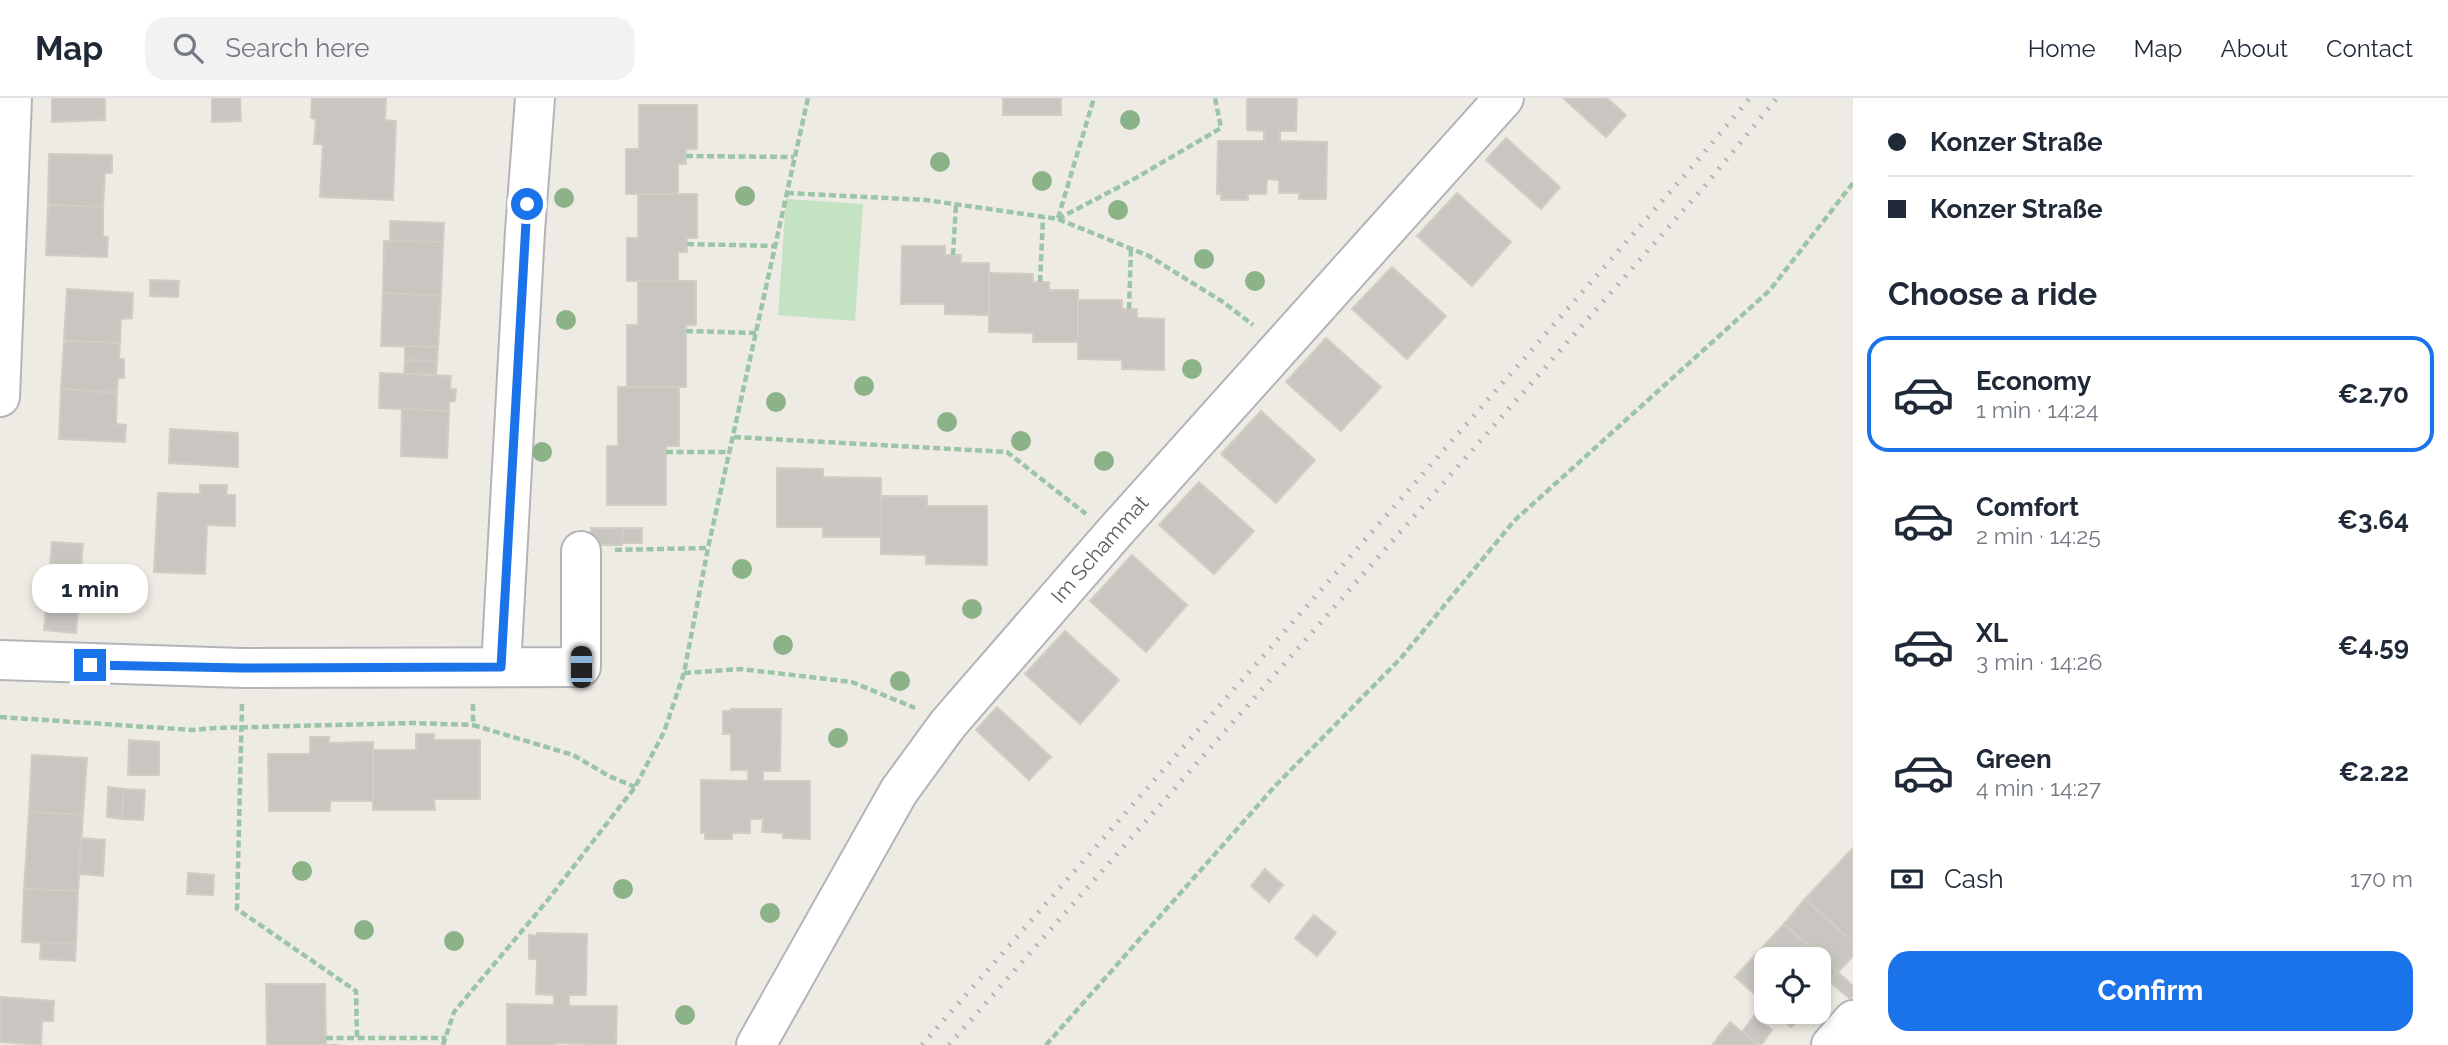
<!DOCTYPE html>
<html lang="en">
<head>
<meta charset="utf-8">
<style>
  body { margin:0; font-family:Raleway,sans-serif; background:#f2f2f3; color:#1f2937; height:100vh; display:flex; flex-direction:column; font-size:26px; white-space:nowrap }
  * { box-sizing:border-box; margin:0 }
  p { font-size:23px; color:#747a83 }
  .icon { flex:none; width:38px; height:38px; fill:none; stroke:currentColor; stroke-width:2; stroke-linecap:round; stroke-linejoin:round }
  .map { position:relative; flex:1; overflow:hidden }
  .panel { display:flex; flex-direction:column; background:#fff; width:595px }
  .panel>* { flex:none }
  .hud { display:grid; align-content:center; height:154px; padding:0 35px; background:#fff }
  .fabs { position:absolute; left:1754px; top:849px; display:grid; gap:14px }
  .fabs a { display:grid; place-items:center; width:77px; height:77px; border-radius:14px; background:#fff; box-shadow:0 4px 10px #0003; font-size:35px }
  .end { position:absolute; width:32px; height:32px; margin:-16px; border:9px solid #1a73e8; background:#fff; box-shadow:0 0 0 4px #fff }
  .from { border-radius:50% }
  .bubble { position:absolute; height:49px; border-radius:21px; background:#fff; box-shadow:0 4px 10px #0003; font-size:23px; font-weight:700; line-height:49px; text-align:center }
  .car { position:absolute; width:21px; height:42px; margin:-21px -10px; border-radius:9px; box-shadow:0 0 5px 2px #0007; background:linear-gradient(#222 24%,#8ab4d8 0 40%,#222 0 76%,#8ab4d8 0 86%,#222 0) }
  .hud b { display:flex; align-items:center; gap:24px; height:66px; font-size:26px }
  .hud b+b { border-top:2px solid #e0e1e3 }
  .hud i { width:18px; height:18px; background:#1f2937 }
  ul { padding:0; list-style:none }
  li { display:flex; align-items:center; gap:21px; height:116px; margin:0 14px 10px; padding:0 21px; border:4px solid transparent; border-radius:21px }
  li div { flex:1 }
  li b { display:block; font-size:26px }
  li em { font-style:normal; font-weight:700 }
  li.on { border-color:#1a73e8 }
  li>.icon { width:63px; height:63px; stroke-width:1.5 }
  h2 { padding:0 35px; font-size:32px; line-height:84px }
  .pay { display:flex; align-items:center; gap:18px; height:77px; padding:0 35px; font-size:26px }
  .pay p { margin-inline-start:auto }
  .cta { display:flex; gap:14px; margin-top:auto; padding:14px 35px }
  .cta a { flex:1; height:80px; border-radius:21px; background:#1a73e8; color:#fff; font-size:28px; font-weight:700; line-height:80px; text-align:center }
  header { display:flex; align-items:center; gap:42px; box-sizing:border-box; height:98px; padding:0 35px; background:#fff; border-bottom:2px solid #e0e1e3 }
  header strong { font-size:33px }
  nav { display:flex; gap:38px; margin-inline-start:auto; font-size:24px }
  .search { width:490px; height:63px; background:#f2f2f3; display:flex; align-items:center; gap:18px; box-sizing:border-box; padding:0 24px; border-radius:21px; color:#747a83; font-size:26px }
  main { display:flex; flex:1; min-height:0 }
  .map>svg:first-child { display:block }
  .green { fill:#c4e3c3 }
  .building { fill:#c9c6c2; stroke:#d2cdc3; stroke-width:2 }
  .lines { fill:none; stroke-linecap:round; stroke-linejoin:round }
  .minor-casing { stroke:#b2b5b8; stroke-width:42 }
  .path { stroke:#9cc4a6; stroke-width:4.5; stroke-dasharray:7 3.5; stroke-linecap:butt }
  .minor { stroke:#fff; stroke-width:38 }
  .rail { stroke:#b3b4b4; stroke-width:5; stroke-dasharray:2 9; stroke-linecap:butt }
  .tree { fill:#8cb288 }
  .route { stroke:#1a73e8; stroke-width:9 }
  .labels { text-anchor:middle; stroke-width:6; stroke-linejoin:round; paint-order:stroke }
  .street-label { font-size:21px; fill:#5c6064; stroke:#fff }
</style>
</head>
<body>
<header>
<strong>Map</strong>
<div class="search"><svg class="icon" aria-label="search" viewBox="0 0 24 24"><circle cx="10" cy="10" r="6"/><path d="M15 15l6 6"/></svg>Search here</div>
<nav><a>Home</a><a>Map</a><a>About</a><a>Contact</a></nav>
</header>
<main>
<div class="map">
<svg width="1853" height="947" viewBox="0 0 1853 947">
  <rect width="100%" height="100%" fill="#eeebe4"/>
  <path class="green" d="M 786,101 L 863,106 L 855,223 L 778,217 Z"/>
  <g class="building">
    <path d="M 52,0 L 105,0 L 105,22 L 52,24 Z"/>
    <path d="M 212,0 L 240,0 L 241,23 L 212,24 Z"/>
    <path d="M 312,0 L 386,0 L 385,22 L 396,23 L 393,102 L 320,99 L 323,46 L 314,46 L 316,21 L 311,20 Z"/>
    <rect x="1003" y="0" width="58" height="17"/>
    <path d="M 1247,0 L 1297,0 L 1296,33 L 1280,33 L 1280,43 L 1327,44 L 1326,101 L 1299,101 L 1299,95 L 1279,95 L 1279,82 L 1267,81 L 1266,96 L 1248,96 L 1248,102 L 1221,102 L 1221,96 L 1217,96 L 1218,43 L 1264,43 L 1264,33 L 1247,32 Z"/>
    <path d="M 1563,0 L 1607,0 L 1626,17 L 1606,39 Z"/>
    <path d="M 639,7 L 697,7 L 697,51 L 686,51 L 686,66 L 678,66 L 678,96 L 626,96 L 626,51 L 639,51 Z"/>
    <path d="M 1506,40 L 1560,89 L 1541,111 L 1486,62 Z"/>
    <path d="M 49,56 L 112,57 L 112,75 L 105,75 L 103,109 L 48,107 Z"/>
    <path d="M 1457,95 L 1511,144 L 1472,188 L 1417,138 Z"/>
    <path d="M 638,96 L 697,96 L 697,140 L 687,140 L 687,154 L 678,154 L 678,183 L 627,183 L 627,140 L 638,140 Z"/>
    <path d="M 48,107 L 103,109 L 103,138 L 108,139 L 107,159 L 46,157 Z"/>
    <path d="M 390,123 L 444,125 L 443,144 L 390,143 Z"/>
    <path d="M 384,143 L 443,144 L 441,198 L 383,195 Z"/>
    <path d="M 902,148 L 945,148 L 945,157 L 961,157 L 961,165 L 989,165 L 989,217 L 945,216 L 945,206 L 901,206 Z"/>
    <path d="M 1392,169 L 1446,218 L 1407,261 L 1352,211 Z"/>
    <path d="M 989,175 L 1033,176 L 1033,184 L 1049,184 L 1049,192 L 1078,192 L 1078,244 L 1033,244 L 1033,235 L 989,234 Z"/>
    <path d="M 150,182 L 179,183 L 178,199 L 150,198 Z"/>
    <path d="M 638,183 L 696,183 L 696,227 L 686,227 L 686,289 L 627,289 L 627,227 L 638,227 Z"/>
    <path d="M 67,191 L 133,195 L 132,220 L 121,221 L 120,245 L 64,243 Z"/>
    <path d="M 383,195 L 441,198 L 438,249 L 381,248 Z"/>
    <path d="M 1078,202 L 1122,202 L 1122,211 L 1137,211 L 1137,220 L 1164,221 L 1164,272 L 1122,271 L 1122,262 L 1078,261 Z"/>
    <path d="M 1326,240 L 1381,289 L 1341,333 L 1286,284 Z"/>
    <path d="M 64,243 L 120,245 L 119,261 L 124,261 L 124,280 L 118,280 L 117,295 L 61,291 Z"/>
    <path d="M 405,248 L 438,249 L 437,264 L 405,262 Z"/>
    <path d="M 405,262 L 437,264 L 436,276 L 404,276 Z"/>
    <path d="M 380,275 L 451,278 L 450,291 L 456,291 L 455,303 L 449,304 L 449,313 L 379,310 Z"/>
    <path d="M 618,289 L 679,289 L 679,348 L 666,348 L 666,407 L 607,407 L 607,348 L 618,348 Z"/>
    <path d="M 61,291 L 117,295 L 116,326 L 126,327 L 125,344 L 59,341 Z"/>
    <path d="M 402,311 L 449,313 L 447,360 L 401,358 Z"/>
    <path d="M 1261,313 L 1315,362 L 1276,405 L 1221,356 Z"/>
    <path d="M 170,331 L 238,335 L 238,369 L 169,365 Z"/>
    <path d="M 777,370 L 823,371 L 823,379 L 881,380 L 881,439 L 823,439 L 823,429 L 777,429 Z"/>
    <path d="M 1199,384 L 1254,433 L 1214,476 L 1159,427 Z"/>
    <path d="M 200,387 L 227,387 L 226,397 L 235,397 L 235,428 L 207,427 L 205,476 L 154,474 L 158,395 L 200,396 Z"/>
    <path d="M 881,398 L 927,398 L 927,408 L 987,408 L 987,467 L 926,466 L 926,457 L 881,456 Z"/>
    <path d="M 591,430 L 623,430 L 622,447 L 591,447 Z"/>
    <path d="M 623,430 L 642,430 L 642,445 L 622,445 Z"/>
    <path d="M 52,444 L 83,446 L 76,535 L 44,532 Z"/>
    <path d="M 1132,457 L 1187,507 L 1146,554 L 1090,503 Z"/>
    <path d="M 1065,533 L 1119,582 L 1080,626 L 1025,576 Z"/>
    <path d="M 997,609 L 1051,659 L 1029,682 L 976,632 Z"/>
    <path d="M 731,611 L 781,611 L 780,673 L 763,673 L 763,683 L 810,683 L 810,741 L 783,740 L 783,735 L 762,734 L 763,721 L 750,721 L 750,735 L 732,735 L 732,741 L 705,741 L 705,735 L 701,735 L 701,682 L 748,683 L 748,672 L 731,672 L 731,636 L 723,636 L 723,613 L 731,613 Z"/>
    <path d="M 416,636 L 434,636 L 434,642 L 480,642 L 480,701 L 434,701 L 435,712 L 373,712 L 373,652 L 416,652 Z"/>
    <path d="M 310,639 L 329,639 L 329,645 L 373,644 L 373,703 L 330,703 L 330,713 L 269,713 L 268,656 L 310,656 Z"/>
    <path d="M 129,642 L 159,644 L 159,677 L 128,677 Z"/>
    <path d="M 32,657 L 87,660 L 83,717 L 29,714 Z"/>
    <path d="M 108,689 L 124,691 L 122,721 L 107,719 Z"/>
    <path d="M 124,691 L 145,692 L 143,722 L 122,721 Z"/>
    <path d="M 29,714 L 83,717 L 78,793 L 24,791 Z"/>
    <path d="M 81,740 L 105,742 L 103,778 L 79,776 Z"/>
    <path d="M 1853,750 L 1853,844 L 1805,801 Z"/>
    <path d="M 1265,771 L 1283,787 L 1269,804 L 1251,788 Z"/>
    <path d="M 188,775 L 214,777 L 213,797 L 187,796 Z"/>
    <path d="M 24,791 L 78,793 L 76,846 L 22,844 Z"/>
    <path d="M 1805,801 L 1853,844 L 1853,858 L 1838,874 L 1784,826 Z"/>
    <path d="M 1314,817 L 1336,835 L 1317,858 L 1295,840 Z"/>
    <path d="M 1784,826 L 1838,874 L 1818,897 L 1818,861 L 1766,861 L 1766,906 L 1735,879 Z"/>
    <path d="M 537,835 L 587,836 L 586,897 L 569,897 L 569,908 L 617,908 L 616,947 L 556,945 L 556,947 L 507,947 L 507,906 L 554,907 L 554,897 L 536,896 L 537,861 L 529,861 L 529,837 L 537,838 Z"/>
    <path d="M 41,844 L 76,846 L 75,863 L 40,861 Z"/>
    <path d="M 1838,874 L 1853,888 L 1853,898 L 1850,901 L 1830,884 Z"/>
    <path d="M 266,886 L 325,886 L 326,947 L 339,947 L 267,947 Z"/>
    <path d="M 0,899 L 54,903 L 53,923 L 42,923 L 41,947 L 0,944 Z"/>
    <path d="M 1774,914 L 1804,914 L 1791,929 Z"/>
    <path d="M 1754,918 L 1772,932 L 1761,947 L 1742,934 Z"/>
    <path d="M 1730,924 L 1742,934 L 1758,947 L 1712,947 Z"/>
  </g>
  <g class="lines">
    <g class="minor-casing">
      <g id="minor">
        <path d="M 0,299 L 12,0"/>
        <path d="M 0,562 L 242,570 L 581,569 L 581,453"/>
        <path d="M 501,569 L 525,133 L 535,0"/>
        <path id="s1" d="M 756,947 L 899,693 L 948,626 L 1113,436 L 1504,0"/>
        <path d="M 1831,947 L 1853,922"/>
      </g>
    </g>
    <g class="path">
      <path d="M 686,58 L 794,59"/>
      <path d="M 787,95 L 926,102 L 1058,121 L 1149,158 L 1223,204 L 1253,227"/>
      <path d="M 1058,120 L 1094,0"/>
      <path d="M 1058,121 L 1134,81 L 1221,30 L 1215,0"/>
      <path d="M 687,146 L 775,148"/>
      <path d="M 953,157 L 956,106"/>
      <path d="M 1040,184 L 1043,119"/>
      <path d="M 1129,211 L 1131,150"/>
      <path d="M 686,233 L 756,235"/>
      <path d="M 734,339 L 1007,354 L 1086,416"/>
      <path d="M 666,354 L 731,354"/>
      <path d="M 615,452 L 708,450"/>
      <path d="M 684,575 L 741,571 L 852,584 L 915,610"/>
      <path d="M 242,606 L 237,811 L 356,893 L 357,939"/>
      <path d="M 473,606 L 473,627 L 573,657 L 609,678 L 635,689"/>
      <path d="M 0,619 L 193,632 L 215,630 L 413,625 L 473,627"/>
      <path d="M 326,940 L 446,940"/>
      <path d="M 443,947 L 454,914 L 547,803 L 635,689 L 664,634 L 684,575 L 708,450 L 808,0"/>
      <path d="M 1046,947 L 1276,687 L 1401,560 L 1514,423 L 1770,192 L 1853,85"/>
    </g>
    <use href="#minor" class="minor"/>
    <g class="rail">
      <path d="M 922,947 L 1685,77 L 1750,0"/>
      <path d="M 949,947 L 1703,90 L 1777,0"/>
    </g>
  </g>
  <g class="tree">
    <circle cx="1130" cy="22" r="10"/>
    <circle cx="940" cy="64" r="10"/>
    <circle cx="1042" cy="83" r="10"/>
    <circle cx="745" cy="98" r="10"/>
    <circle cx="564" cy="100" r="10"/>
    <circle cx="1118" cy="112" r="10"/>
    <circle cx="1204" cy="161" r="10"/>
    <circle cx="1255" cy="183" r="10"/>
    <circle cx="566" cy="222" r="10"/>
    <circle cx="1192" cy="271" r="10"/>
    <circle cx="864" cy="288" r="10"/>
    <circle cx="776" cy="304" r="10"/>
    <circle cx="947" cy="324" r="10"/>
    <circle cx="1021" cy="343" r="10"/>
    <circle cx="542" cy="354" r="10"/>
    <circle cx="1104" cy="363" r="10"/>
    <circle cx="742" cy="471" r="10"/>
    <circle cx="972" cy="511" r="10"/>
    <circle cx="783" cy="547" r="10"/>
    <circle cx="900" cy="583" r="10"/>
    <circle cx="838" cy="640" r="10"/>
    <circle cx="302" cy="773" r="10"/>
    <circle cx="623" cy="791" r="10"/>
    <circle cx="770" cy="815" r="10"/>
    <circle cx="364" cy="832" r="10"/>
    <circle cx="454" cy="843" r="10"/>
    <circle cx="685" cy="917" r="10"/>
  </g>
  <g class="lines">
    <path class="route" d="M 90,567 L 242,570 L 501,569 L 527,106"/>
  </g>
  <g class="labels">
    <g class="street-label">
      <text dy="7" stroke="none"><textPath href="#s1" startOffset="606">Im Schammat</textPath></text>
    </g>
  </g>
</svg>
<div class="fabs">
<a><svg class="icon" aria-label="locate" viewBox="0 0 24 24"><circle cx="12" cy="12" r="6"/><path d="M12 2v4M12 18v4M2 12h4M18 12h4"/></svg></a>
</div>
<i class="end from" style="left:527px;top:106px"></i>
<i class="end" style="left:90px;top:567px"></i>
<div class="bubble" style="left:32px;top:466px;width:116px">1 min</div>
<i class="car" style="left:581px;top:569px;rotate:0deg"></i>
</div>
<section class="panel">
<div class="hud">
<b><i class="from"></i>Konzer Straße</b>
<b><i></i>Konzer Straße</b>
</div>
<h2>Choose a ride</h2>
<ul>
<li class="on"><svg class="icon" aria-label="car" viewBox="0 0 24 24"><path d="M5 17H2v-5l4-1 3-4h7l3 4 3 1v5h-3M9 17h6M6 11h13"/><circle cx="7" cy="17" r="2"/><circle cx="17" cy="17" r="2"/></svg><div><b>Economy</b><p>1 min · 14:24</p></div><em>€2.70</em></li>
<li><svg class="icon" aria-label="car" viewBox="0 0 24 24"><path d="M5 17H2v-5l4-1 3-4h7l3 4 3 1v5h-3M9 17h6M6 11h13"/><circle cx="7" cy="17" r="2"/><circle cx="17" cy="17" r="2"/></svg><div><b>Comfort</b><p>2 min · 14:25</p></div><em>€3.64</em></li>
<li><svg class="icon" aria-label="car" viewBox="0 0 24 24"><path d="M5 17H2v-5l4-1 3-4h7l3 4 3 1v5h-3M9 17h6M6 11h13"/><circle cx="7" cy="17" r="2"/><circle cx="17" cy="17" r="2"/></svg><div><b>XL</b><p>3 min · 14:26</p></div><em>€4.59</em></li>
<li><svg class="icon" aria-label="car" viewBox="0 0 24 24"><path d="M5 17H2v-5l4-1 3-4h7l3 4 3 1v5h-3M9 17h6M6 11h13"/><circle cx="7" cy="17" r="2"/><circle cx="17" cy="17" r="2"/></svg><div><b>Green</b><p>4 min · 14:27</p></div><em>€2.22</em></li>
</ul>
<div class="pay"><svg class="icon" aria-label="cash" viewBox="0 0 24 24"><path d="M3 7h18v10H3z"/><circle cx="12" cy="12" r="2"/></svg>Cash<p>170 m</p></div>
<div class="cta"><a>Confirm</a></div>
</section>
</main>
</body>
</html>
